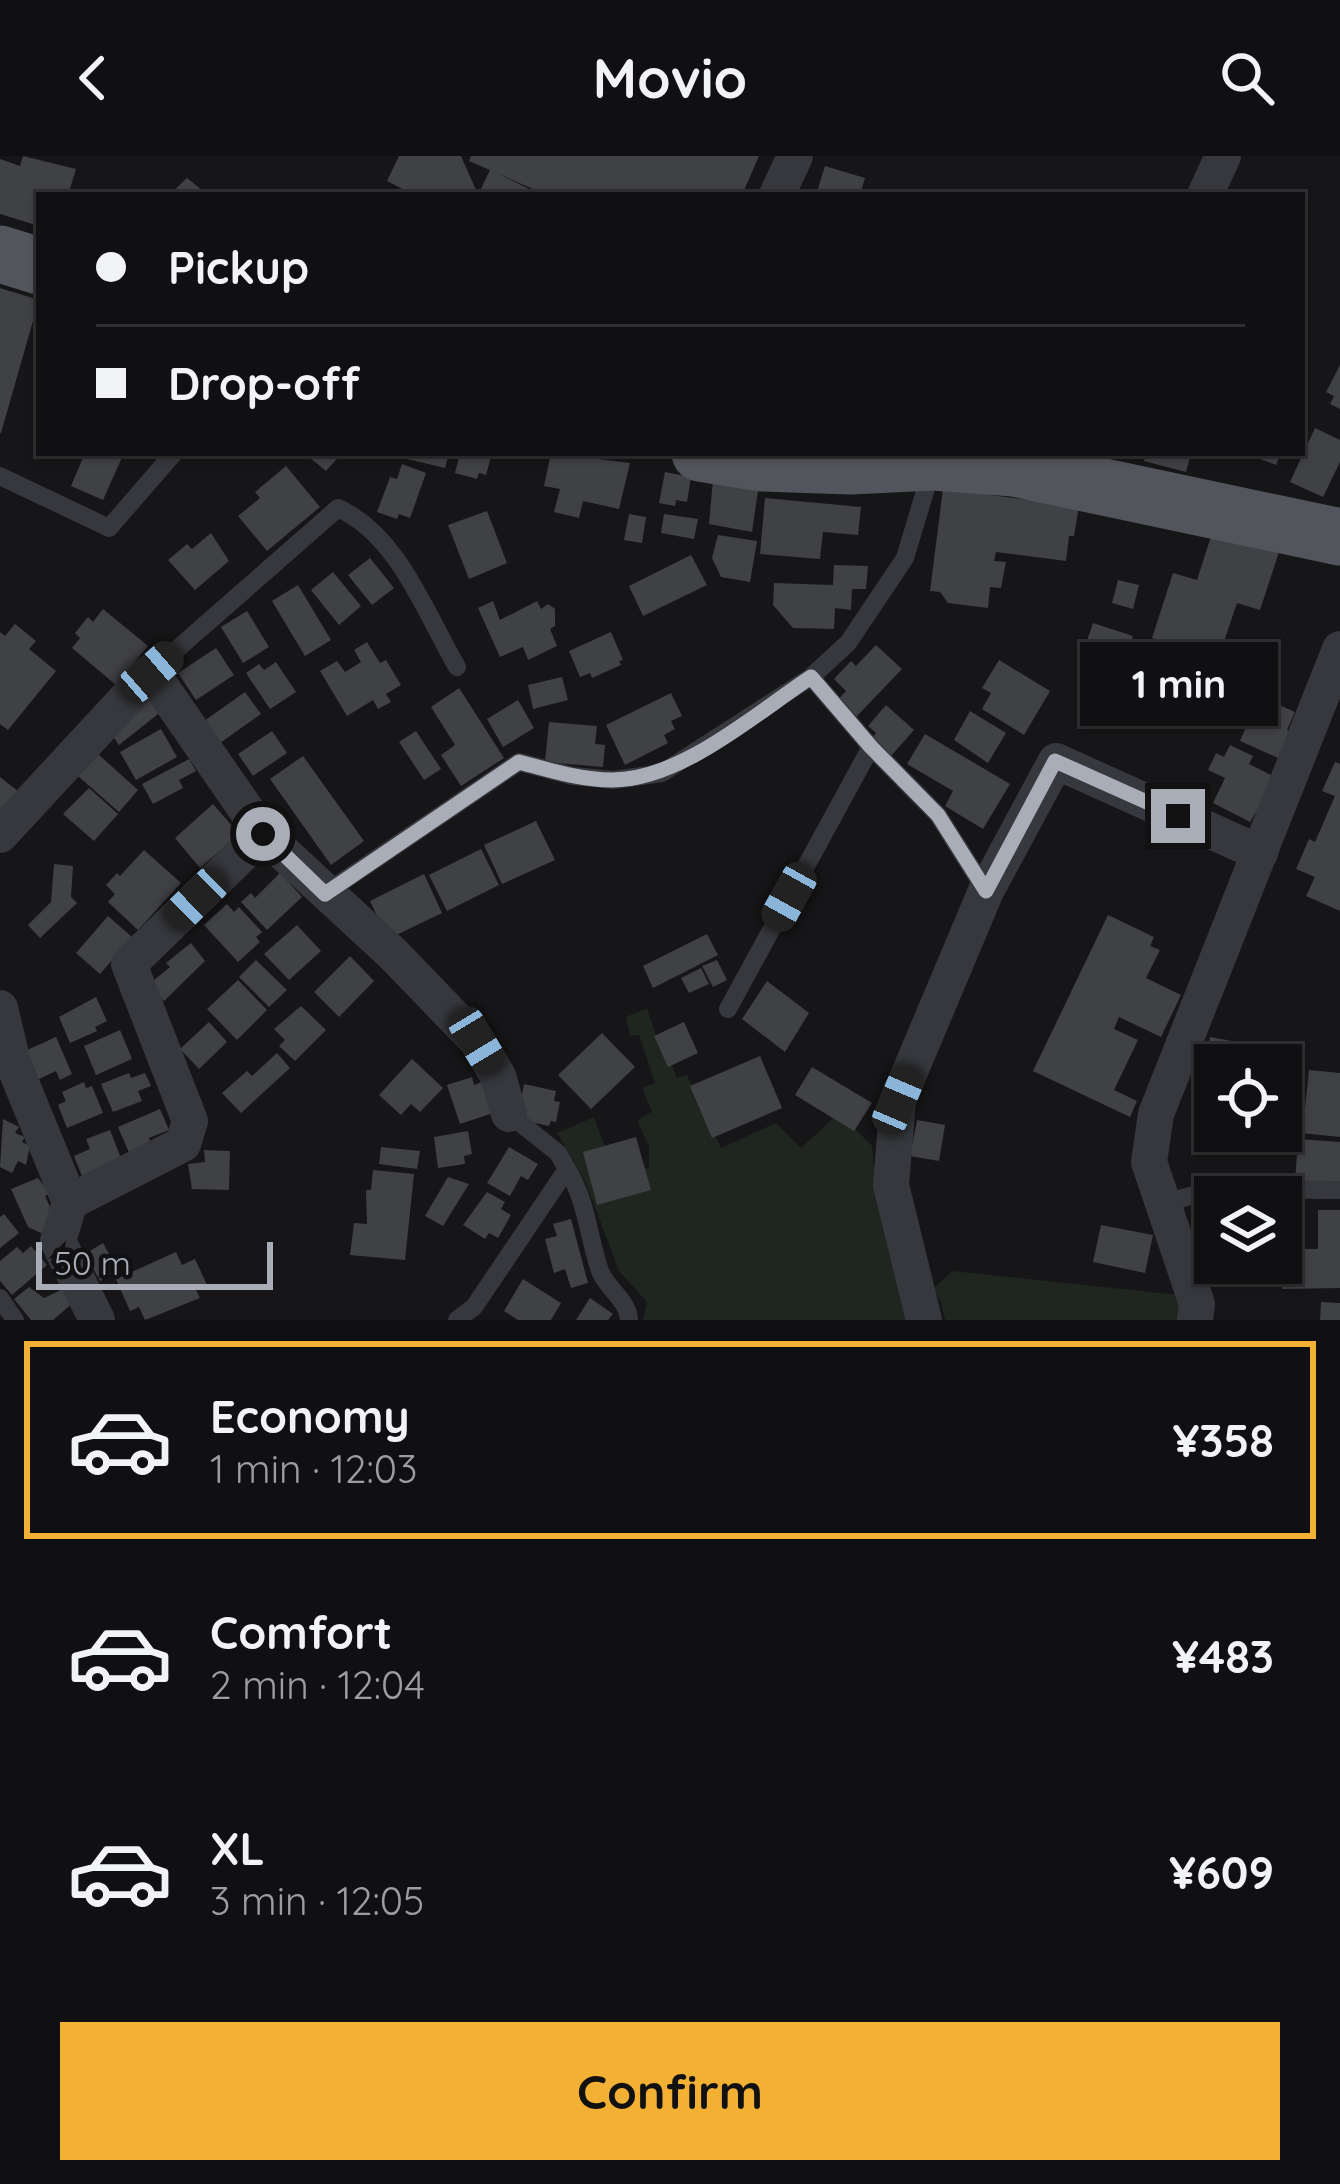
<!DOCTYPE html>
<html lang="en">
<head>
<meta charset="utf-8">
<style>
  body { margin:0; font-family:Quicksand,sans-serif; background:#1e1e20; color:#f1f3f6; height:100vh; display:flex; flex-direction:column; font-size:45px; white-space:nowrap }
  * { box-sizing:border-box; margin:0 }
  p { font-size:39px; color:#9c9d9f }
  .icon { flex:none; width:66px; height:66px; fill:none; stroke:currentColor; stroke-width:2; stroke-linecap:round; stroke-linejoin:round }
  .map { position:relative; height:1164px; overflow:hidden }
  .drawer { display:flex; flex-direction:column; background:#101012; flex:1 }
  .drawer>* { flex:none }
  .guide { position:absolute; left:36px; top:36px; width:1269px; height:264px; border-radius:0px; box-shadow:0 3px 9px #0004,0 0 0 3px #303032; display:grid; align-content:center; height:264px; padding:0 60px; background:#101012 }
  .fabs { position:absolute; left:1194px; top:888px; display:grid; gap:24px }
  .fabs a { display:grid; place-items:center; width:108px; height:108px; border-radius:0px; background:#101012; box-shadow:0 3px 9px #0004,0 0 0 3px #303032; font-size:60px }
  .scale { position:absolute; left:36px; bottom:30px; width:237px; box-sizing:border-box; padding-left:12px; border:6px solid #a8adb8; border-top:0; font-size:33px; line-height:42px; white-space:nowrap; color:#a8adb8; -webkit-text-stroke:9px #111113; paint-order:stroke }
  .end { position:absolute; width:54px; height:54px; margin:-27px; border:15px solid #a8adb8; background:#111; box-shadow:0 0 0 6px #111 }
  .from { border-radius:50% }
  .bubble { position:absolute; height:84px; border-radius:0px; background:#101012; box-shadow:0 3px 9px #0004,0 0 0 3px #303032; font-size:39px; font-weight:800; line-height:84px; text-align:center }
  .car { position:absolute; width:36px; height:72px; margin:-36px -18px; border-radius:15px; box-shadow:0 0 9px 3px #0007; background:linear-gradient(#222 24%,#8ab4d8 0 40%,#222 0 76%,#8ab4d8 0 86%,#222 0) }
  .guide b { display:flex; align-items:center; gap:42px; height:114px; font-size:45px }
  .guide b+b { border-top:3px solid #303032 }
  .guide i { width:30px; height:30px; background:#f1f3f6 }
  ul { padding:21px 0 0; list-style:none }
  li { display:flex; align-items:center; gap:36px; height:198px; margin:0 24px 18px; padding:0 36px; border:6px solid transparent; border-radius:0px }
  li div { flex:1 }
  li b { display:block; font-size:45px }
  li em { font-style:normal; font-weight:800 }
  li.selected { border-color:#f2b134 }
  li>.icon { width:108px; height:108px; stroke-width:1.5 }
  .cta { display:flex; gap:24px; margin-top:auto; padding:24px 60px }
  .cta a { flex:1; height:138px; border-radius:0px; background:#f2b134; color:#111; font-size:48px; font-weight:800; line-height:138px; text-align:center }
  header { display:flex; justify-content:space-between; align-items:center; height:156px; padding:0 60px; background:#101012; font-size:54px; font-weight:800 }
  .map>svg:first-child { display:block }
  .green { fill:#1e261f }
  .building { fill:#404145 }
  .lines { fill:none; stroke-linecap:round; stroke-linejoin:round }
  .lane { stroke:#37383d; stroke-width:18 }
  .street { stroke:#37383d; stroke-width:36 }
  .primary { stroke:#53555c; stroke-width:57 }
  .route { stroke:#a8adb8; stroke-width:15 }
</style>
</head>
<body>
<header><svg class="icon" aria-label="back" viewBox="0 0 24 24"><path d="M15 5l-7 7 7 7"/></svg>Movio<svg class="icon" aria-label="search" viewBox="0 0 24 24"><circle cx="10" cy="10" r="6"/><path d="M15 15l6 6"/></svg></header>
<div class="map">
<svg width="1340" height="1164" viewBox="0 0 1340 1164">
  <rect width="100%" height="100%" fill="#161618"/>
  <g class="green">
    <path d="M 647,852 L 661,895 L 666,893 L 677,922 L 687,919 L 721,992 L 776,967 L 801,992 L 839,957 L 872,990 L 875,1021 L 912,1164 L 643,1164 L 647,1146 L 619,1115 L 585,1025 L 557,977 L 594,961 L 619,1029 L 649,1011 L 649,990 L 637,965 L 652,955 L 642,932 L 655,927 L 639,879 L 630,880 L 626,861 Z"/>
    <path d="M 953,1115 L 1179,1139 L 1180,1164 L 945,1164 L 941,1146 L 932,1133 Z"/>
  </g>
  <g class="building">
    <path d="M 23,0 L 76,13 L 68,39 L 39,39 L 39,70 L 0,58 L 0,3 L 20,10 Z"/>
    <path d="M 399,0 L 461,0 L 476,34 L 473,39 L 414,39 L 387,25 Z"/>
    <path d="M 471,0 L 759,0 L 742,39 L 532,39 L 535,34 L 497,17 L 531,34 L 529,39 L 478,39 L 490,14 L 469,5 Z"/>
    <path d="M 825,10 L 865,22 L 860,39 L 816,39 Z"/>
    <path d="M 187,22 L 208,39 L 169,39 Z"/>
    <path d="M 0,132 L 39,144 L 1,277 L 0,277 Z"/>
    <path d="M 1340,209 L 1340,253 L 1330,248 L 1334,240 L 1326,236 Z"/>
    <path d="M 1315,272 L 1340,284 L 1340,306 L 1323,341 L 1290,326 Z"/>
    <path d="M 85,297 L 124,297 L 103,344 L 71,330 Z"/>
    <path d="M 304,297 L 342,297 L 326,315 Z"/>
    <path d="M 404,297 L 449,297 L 445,312 L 403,302 Z"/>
    <path d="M 460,297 L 492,297 L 486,319 L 479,317 L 477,323 L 455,317 Z"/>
    <path d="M 551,297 L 630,307 L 619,353 L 583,345 L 579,362 L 554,356 L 560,333 L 544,330 Z"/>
    <path d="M 1146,297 L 1191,297 L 1186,316 L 1144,305 Z"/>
    <path d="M 1245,297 L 1281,297 L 1276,309 Z"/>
    <path d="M 402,308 L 426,317 L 410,362 L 399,358 L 397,363 L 377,356 L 390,321 L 397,323 Z"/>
    <path d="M 286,310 L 320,351 L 267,395 L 238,360 L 260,342 L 255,336 Z"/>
    <path d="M 665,316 L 691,321 L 687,346 L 676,344 L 675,350 L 659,347 Z"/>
    <path d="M 713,324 L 759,328 L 752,376 L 709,368 Z"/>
    <path d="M 943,333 L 1079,350 L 1074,380 L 1069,380 L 1066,405 L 996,396 L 994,405 L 1006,406 L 1001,432 L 990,431 L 988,452 L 948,447 L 940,436 L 930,435 Z"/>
    <path d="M 765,342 L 861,351 L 858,379 L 823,376 L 820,403 L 760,398 Z"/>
    <path d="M 487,355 L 507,407 L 469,423 L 448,369 Z"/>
    <path d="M 629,358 L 646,361 L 642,387 L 624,384 Z"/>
    <path d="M 664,358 L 698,363 L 694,383 L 661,377 Z"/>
    <path d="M 1215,368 L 1281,390 L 1260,454 L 1237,447 L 1218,503 L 1152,482 L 1173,417 L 1197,424 Z"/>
    <path d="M 211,377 L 229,405 L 195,434 L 168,404 L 187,388 L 192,393 Z"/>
    <path d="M 718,379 L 757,385 L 750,426 L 721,421 L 712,402 Z"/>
    <path d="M 691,399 L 707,429 L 643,460 L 629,430 Z"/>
    <path d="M 370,402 L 394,432 L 372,449 L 348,419 Z"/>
    <path d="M 834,409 L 868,410 L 866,433 L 852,433 L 851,454 L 835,452 L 834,473 L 793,472 L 773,449 L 774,427 L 833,429 Z"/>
    <path d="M 333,416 L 361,450 L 339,469 L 311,434 Z"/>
    <path d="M 1118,424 L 1139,429 L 1133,453 L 1112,447 Z"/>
    <path d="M 298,429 L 331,484 L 305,500 L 272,445 Z"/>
    <path d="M 493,445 L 500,464 L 537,445 L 541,453 L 548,448 L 555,453 L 555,470 L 550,473 L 557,490 L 528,504 L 523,491 L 500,501 L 478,452 Z"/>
    <path d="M 103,453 L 148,490 L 116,529 L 72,492 L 80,482 L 75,477 L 88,461 L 93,466 Z"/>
    <path d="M 247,455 L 269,491 L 243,507 L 221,471 Z"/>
    <path d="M 1093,467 L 1133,480 L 1121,516 L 1081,502 Z"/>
    <path d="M 15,468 L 36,485 L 29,493 L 56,515 L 8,574 L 0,568 L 0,476 L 5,480 Z"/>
    <path d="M 611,476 L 623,504 L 619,505 L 621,509 L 592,522 L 590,517 L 580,521 L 569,495 Z"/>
    <path d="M 367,486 L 380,507 L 386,504 L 401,529 L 386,538 L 391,546 L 378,553 L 373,544 L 347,560 L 320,515 L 337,505 L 345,516 L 361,506 L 354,494 Z"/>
    <path d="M 876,489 L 902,513 L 856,561 L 838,544 L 846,535 L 834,523 L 851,505 L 856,510 Z"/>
    <path d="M 216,492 L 234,519 L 196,544 L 178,517 Z"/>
    <path d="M 999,504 L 1050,535 L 1024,579 L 982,553 L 991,537 L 982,532 Z"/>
    <path d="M 276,506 L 296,536 L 270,553 L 246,517 L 259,508 L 264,514 Z"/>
    <path d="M 562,521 L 568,544 L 533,553 L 528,529 Z"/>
    <path d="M 1126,525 L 1146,533 L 1131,570 L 1115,564 Z"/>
    <path d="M 459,532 L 504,602 L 461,630 L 441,599 L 455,589 L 431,551 Z"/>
    <path d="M 245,536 L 261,558 L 220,587 L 204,565 Z"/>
    <path d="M 151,537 L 163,554 L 119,589 L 110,576 Z"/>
    <path d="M 671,537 L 682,560 L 671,565 L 675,573 L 664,579 L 668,587 L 625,609 L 606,569 Z"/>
    <path d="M 518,544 L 534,572 L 503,591 L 487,563 Z"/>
    <path d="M 886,549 L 914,574 L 891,600 L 871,583 L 876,577 L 868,570 Z"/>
    <path d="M 1279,549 L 1295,556 L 1287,574 L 1294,578 L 1283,604 L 1240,585 L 1252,557 L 1271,566 Z"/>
    <path d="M 970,555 L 1006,577 L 988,607 L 954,584 Z"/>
    <path d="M 549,566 L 597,570 L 595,588 L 605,589 L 603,611 L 545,606 Z"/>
    <path d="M 161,573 L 177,601 L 136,624 L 120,596 Z"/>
    <path d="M 272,575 L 287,597 L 253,620 L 238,598 Z"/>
    <path d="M 416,575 L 441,613 L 424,624 L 399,586 Z"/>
    <path d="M 925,578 L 1010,628 L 983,673 L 945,650 L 953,635 L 907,608 Z"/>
    <path d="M 1230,589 L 1253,600 L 1249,608 L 1277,622 L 1250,666 L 1213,647 L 1225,622 L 1208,614 L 1216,597 L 1224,601 Z"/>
    <path d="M 98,598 L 138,634 L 119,656 L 78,620 Z"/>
    <path d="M 303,600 L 364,685 L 331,709 L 270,623 Z"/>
    <path d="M 189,603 L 196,615 L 179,624 L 183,632 L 153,648 L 142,628 Z"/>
    <path d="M 1335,606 L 1340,608 L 1340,755 L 1306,740 L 1315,721 L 1296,713 L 1309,683 L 1315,686 L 1335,640 L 1322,635 Z"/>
    <path d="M 0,621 L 19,636 L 0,661 Z"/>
    <path d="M 89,632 L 118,658 L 94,685 L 63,658 Z"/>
    <path d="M 213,648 L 239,678 L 200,712 L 175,682 Z"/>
    <path d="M 536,665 L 555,704 L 502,728 L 484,689 Z"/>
    <path d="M 481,693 L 499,729 L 447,755 L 429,719 Z"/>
    <path d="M 144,694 L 181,727 L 138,774 L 108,746 L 115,738 L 106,729 L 117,717 L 120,720 Z"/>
    <path d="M 54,708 L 73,710 L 71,741 L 77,747 L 40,782 L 28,769 L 51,746 Z"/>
    <path d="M 280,717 L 302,741 L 267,774 L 241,746 L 251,737 L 255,742 Z"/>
    <path d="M 424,718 L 442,757 L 388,783 L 370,745 Z"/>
    <path d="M 227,748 L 234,756 L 239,751 L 262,776 L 256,781 L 260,786 L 238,806 L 204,769 Z"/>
    <path d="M 1108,759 L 1154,781 L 1150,790 L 1160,794 L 1146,822 L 1181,839 L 1161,881 L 1119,861 L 1114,873 L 1138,884 L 1114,934 L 1137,945 L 1130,961 L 1033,915 Z"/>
    <path d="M 108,760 L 132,781 L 100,818 L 76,797 Z"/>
    <path d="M 297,769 L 321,795 L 289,824 L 264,798 Z"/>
    <path d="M 707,778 L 718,799 L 653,832 L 643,810 Z"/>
    <path d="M 191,787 L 205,805 L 164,845 L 153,833 L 153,825 L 170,811 L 166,807 Z"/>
    <path d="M 350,800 L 374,825 L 339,861 L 314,836 Z"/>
    <path d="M 256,804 L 287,834 L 269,851 L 239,821 Z"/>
    <path d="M 717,804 L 727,824 L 713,831 L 702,810 Z"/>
    <path d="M 701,812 L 709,828 L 689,837 L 681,822 Z"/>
    <path d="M 238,824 L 267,854 L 237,884 L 207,853 Z"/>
    <path d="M 767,825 L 809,857 L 785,896 L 742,863 Z"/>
    <path d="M 96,841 L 107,865 L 95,871 L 97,875 L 70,887 L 59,861 Z"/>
    <path d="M 301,850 L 326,874 L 295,905 L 279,890 L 285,884 L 274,873 Z"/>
    <path d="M 209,866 L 227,886 L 199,913 L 180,893 Z"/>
    <path d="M 684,866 L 698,897 L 668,911 L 654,880 Z"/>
    <path d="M 120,874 L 132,903 L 96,919 L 84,890 Z"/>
    <path d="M 602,877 L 635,911 L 591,953 L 558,919 Z"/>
    <path d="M 56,881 L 72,918 L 60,924 L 56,915 L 37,924 L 25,895 Z"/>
    <path d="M 1210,881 L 1232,885 L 1230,895 L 1257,900 L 1259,891 L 1283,895 L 1280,909 L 1215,909 L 1215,930 L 1201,927 Z"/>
    <path d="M 277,897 L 290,912 L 241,957 L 222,937 L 247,915 L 252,920 Z"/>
    <path d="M 760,900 L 782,952 L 712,982 L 690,930 Z"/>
    <path d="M 412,903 L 443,932 L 420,956 L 411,948 L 401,959 L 379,939 Z"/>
    <path d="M 812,911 L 872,947 L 854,975 L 795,939 Z"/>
    <path d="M 1309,914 L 1340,917 L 1340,981 L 1301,977 L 1302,963 L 1293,963 L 1294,952 L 1305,952 Z"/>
    <path d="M 129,917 L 131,922 L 145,917 L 151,930 L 138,935 L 142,945 L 113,956 L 101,928 Z"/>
    <path d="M 472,921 L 474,929 L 482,926 L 493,957 L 460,968 L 447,929 Z"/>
    <path d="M 84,926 L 86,932 L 92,930 L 103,957 L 67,972 L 58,949 L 66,945 L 62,936 Z"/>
    <path d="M 524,928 L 556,935 L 554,945 L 560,946 L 556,966 L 551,965 L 549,970 L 517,963 Z"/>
    <path d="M 160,953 L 169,974 L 149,982 L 152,990 L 130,999 L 118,971 Z"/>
    <path d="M 3,963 L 19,971 L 15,977 L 25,981 L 22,986 L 30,990 L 26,1009 L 18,1005 L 12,1017 L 0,1011 Z"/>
    <path d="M 917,964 L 945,969 L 939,1005 L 910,1000 Z"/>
    <path d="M 110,974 L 122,1005 L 82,1020 L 74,1000 L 90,993 L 86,983 Z"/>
    <path d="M 468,975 L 472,998 L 464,1000 L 465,1008 L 438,1012 L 434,981 Z"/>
    <path d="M 636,981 L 651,1034 L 597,1049 L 583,996 Z"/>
    <path d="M 1298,983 L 1340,986 L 1340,1028 L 1295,1026 Z"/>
    <path d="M 381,991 L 420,995 L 417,1013 L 379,1008 Z"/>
    <path d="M 509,991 L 538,1008 L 528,1024 L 521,1020 L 510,1040 L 487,1027 Z"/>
    <path d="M 204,994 L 230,995 L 229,1034 L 192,1033 L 188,1008 L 205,1006 Z"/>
    <path d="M 373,1014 L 414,1018 L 405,1104 L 350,1099 L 354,1067 L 367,1068 L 366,1034 L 371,1034 Z"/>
    <path d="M 448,1021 L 469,1028 L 443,1070 L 425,1060 Z"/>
    <path d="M 38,1022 L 50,1038 L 45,1040 L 55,1062 L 41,1077 L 28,1071 L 11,1033 Z"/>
    <path d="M 487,1036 L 505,1046 L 501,1053 L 511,1059 L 498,1082 L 489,1077 L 485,1083 L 463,1069 Z"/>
    <path d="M 1213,1049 L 1215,1109 L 1206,1112 L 1192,1056 Z"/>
    <path d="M 1318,1054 L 1340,1054 L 1340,1132 L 1282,1133 L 1281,1093 L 1318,1093 Z"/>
    <path d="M 4,1058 L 19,1077 L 0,1092 L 0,1061 Z"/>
    <path d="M 571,1063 L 588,1127 L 571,1132 L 565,1113 L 554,1117 L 545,1083 L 557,1080 L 553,1068 Z"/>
    <path d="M 1101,1069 L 1153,1079 L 1145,1117 L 1093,1106 Z"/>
    <path d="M 103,1087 L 118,1114 L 100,1125 L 85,1098 Z"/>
    <path d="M 31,1090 L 47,1109 L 12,1139 L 0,1125 L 0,1105 L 17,1091 L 23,1097 Z"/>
    <path d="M 176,1096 L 182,1109 L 195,1103 L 207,1129 L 196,1134 L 200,1142 L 145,1164 L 139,1151 L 130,1155 L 116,1123 Z"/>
    <path d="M 523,1123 L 561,1147 L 551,1164 L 518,1164 L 504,1155 Z"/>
    <path d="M 29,1131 L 44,1142 L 63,1133 L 74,1146 L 53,1164 L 31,1164 L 14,1143 Z"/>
    <path d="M 590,1142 L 613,1158 L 608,1164 L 576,1164 Z"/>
    <path d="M 1321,1146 L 1340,1147 L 1340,1164 L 1320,1164 Z"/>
  </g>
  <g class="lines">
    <g class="lane">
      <path d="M 0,320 L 109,372 L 174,297"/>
      <path d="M 151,516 L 338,352 C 398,379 425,456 457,511"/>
      <path d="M 811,521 L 871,591 L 938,659 L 986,735"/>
      <path d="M 324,738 L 519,606 L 573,620 L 614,624 L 662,617 L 811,521 L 848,487 L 905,402 L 932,312"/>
      <path d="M 728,853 L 871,591"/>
      <path d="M 567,1013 C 587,1045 588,1080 600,1115 C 607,1133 628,1144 629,1164"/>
      <path d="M 1161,1048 L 1216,1033 L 1340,1034"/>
      <path d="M 0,1142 L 15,1164"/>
      <path d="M 457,1164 L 474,1151 L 567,1013 L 558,997 L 509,958"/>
    </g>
    <g class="street">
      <path d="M 777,39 L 795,0"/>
      <path d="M 1205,39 L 1223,0"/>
      <path d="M 0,679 L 151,516 L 263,678 L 393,798 L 477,885 L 498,920 L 509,958"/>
      <path d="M 0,852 L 13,907 L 70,1046 L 58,1085 L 97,1164"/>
      <path d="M 70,1046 L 183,988 L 190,965 L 129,808 L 263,678"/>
      <path d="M 924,1164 L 891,1029 L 898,944 L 986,735 L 1056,605 L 1260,697"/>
      <path d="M 1195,1164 L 1197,1148 L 1149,1006 L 1156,958 L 1340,493"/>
    </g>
    <g class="primary">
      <path d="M 0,98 L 39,110"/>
      <path d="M 700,297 L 762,307 L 850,310 L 934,306 L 1014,312 L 1340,381"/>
    </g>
  </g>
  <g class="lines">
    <path class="route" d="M 263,678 L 325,738 L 519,606 C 549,614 580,624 612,624 C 681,624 755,558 811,521 L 871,591 L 938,659 L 986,735 L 1055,605 L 1178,660"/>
  </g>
</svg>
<div class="fabs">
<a><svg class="icon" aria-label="locate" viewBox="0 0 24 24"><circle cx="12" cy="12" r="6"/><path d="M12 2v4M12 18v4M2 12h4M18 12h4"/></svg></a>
<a><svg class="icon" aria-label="layers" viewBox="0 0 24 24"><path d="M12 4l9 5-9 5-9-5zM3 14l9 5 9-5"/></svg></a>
</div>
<div class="scale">50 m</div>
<i class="end from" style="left:263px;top:678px"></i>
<i class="end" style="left:1178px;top:660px"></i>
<div class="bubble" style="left:1080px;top:486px;width:198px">1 min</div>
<i class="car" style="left:151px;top:516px;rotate:49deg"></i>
<i class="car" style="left:789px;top:741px;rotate:209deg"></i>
<i class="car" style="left:196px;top:743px;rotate:226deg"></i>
<i class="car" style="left:477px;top:885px;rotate:149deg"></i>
<i class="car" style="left:898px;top:944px;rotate:23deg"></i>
<div class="guide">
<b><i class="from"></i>Pickup</b>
<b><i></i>Drop-off</b>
</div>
</div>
<section class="drawer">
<ul>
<li class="selected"><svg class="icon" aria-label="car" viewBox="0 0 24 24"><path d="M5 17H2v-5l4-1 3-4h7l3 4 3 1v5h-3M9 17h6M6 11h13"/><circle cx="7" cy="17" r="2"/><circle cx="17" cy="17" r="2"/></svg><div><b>Economy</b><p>1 min · 12:03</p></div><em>¥358</em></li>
<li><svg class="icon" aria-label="car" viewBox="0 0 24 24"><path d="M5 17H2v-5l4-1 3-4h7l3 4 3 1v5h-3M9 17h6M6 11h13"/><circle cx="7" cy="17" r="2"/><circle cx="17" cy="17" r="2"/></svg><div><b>Comfort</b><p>2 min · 12:04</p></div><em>¥483</em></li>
<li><svg class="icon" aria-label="car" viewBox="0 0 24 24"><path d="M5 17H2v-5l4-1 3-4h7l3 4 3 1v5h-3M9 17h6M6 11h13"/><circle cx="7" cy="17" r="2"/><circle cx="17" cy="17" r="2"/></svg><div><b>XL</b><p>3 min · 12:05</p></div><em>¥609</em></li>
</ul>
<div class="cta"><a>Confirm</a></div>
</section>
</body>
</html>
